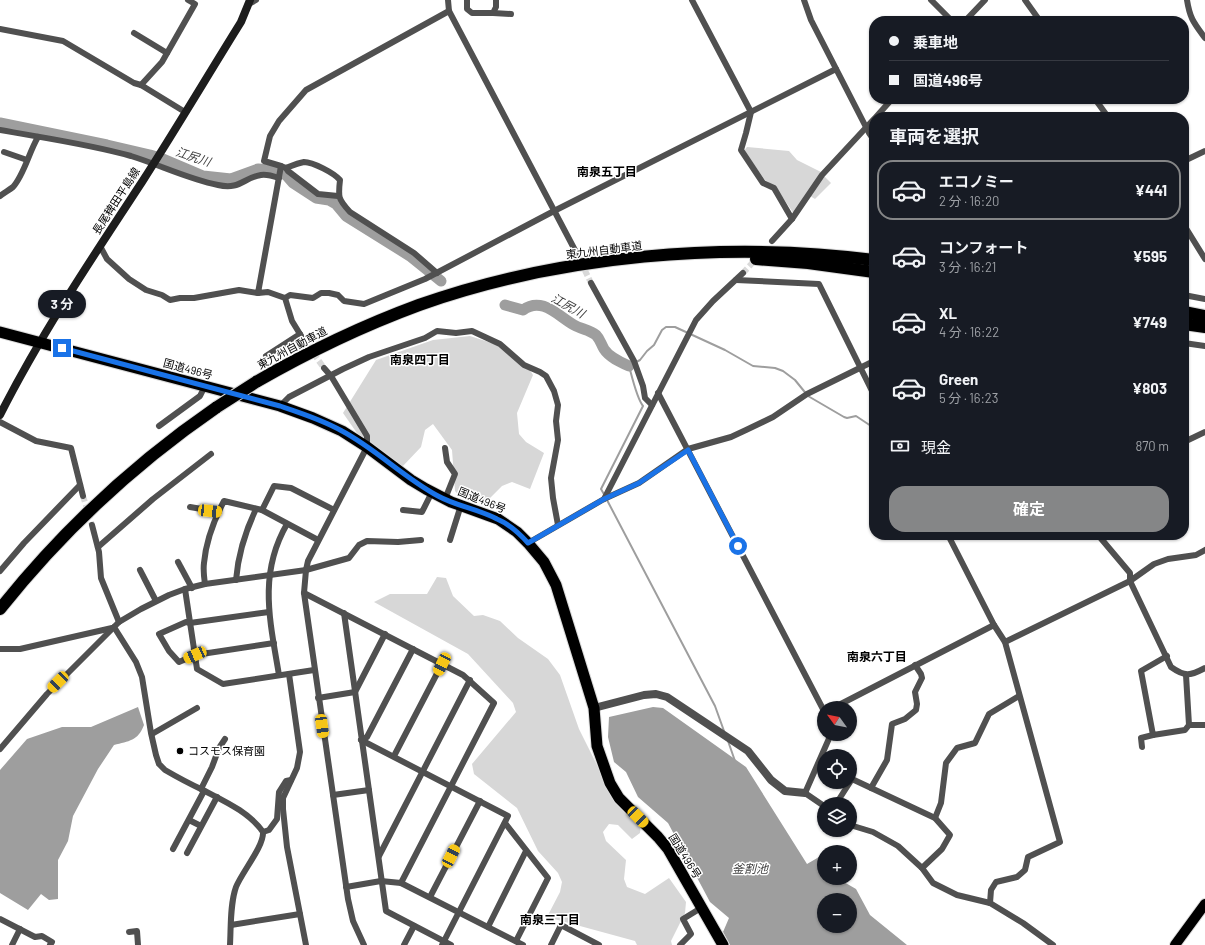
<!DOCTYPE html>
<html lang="ja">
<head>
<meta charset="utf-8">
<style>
  body { margin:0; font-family:Barlow,"Noto Sans JP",sans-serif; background:#20242c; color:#f1f3f6; height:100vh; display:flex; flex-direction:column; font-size:15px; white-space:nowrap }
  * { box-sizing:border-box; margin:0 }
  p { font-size:13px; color:#9ea1a6 }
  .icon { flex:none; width:22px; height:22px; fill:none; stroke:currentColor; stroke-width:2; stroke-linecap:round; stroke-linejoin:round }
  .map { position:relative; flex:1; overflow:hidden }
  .sheet { position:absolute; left:869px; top:112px; width:320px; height:428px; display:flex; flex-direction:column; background:#171b24; border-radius:16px; box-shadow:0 1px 3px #0004 }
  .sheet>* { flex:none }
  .guide { position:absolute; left:869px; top:16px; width:320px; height:88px; border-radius:16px; box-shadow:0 1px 3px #0004; display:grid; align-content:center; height:88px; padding:0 20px; background:#171b24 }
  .needle { width:26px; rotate:303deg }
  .controls { position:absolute; left:817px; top:701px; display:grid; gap:8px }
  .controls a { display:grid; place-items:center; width:40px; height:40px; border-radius:50%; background:#171b24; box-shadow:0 1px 3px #0004; font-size:20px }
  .end { position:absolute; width:18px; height:18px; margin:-9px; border:5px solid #1a73e8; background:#fff; box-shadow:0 0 0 2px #fff }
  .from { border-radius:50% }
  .bubble { position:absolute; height:28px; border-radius:14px; background:#171b24; box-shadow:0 1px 3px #0004; font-size:13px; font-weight:700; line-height:28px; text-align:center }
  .car { position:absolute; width:12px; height:24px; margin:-12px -6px; border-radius:5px; box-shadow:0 0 3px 1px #0007; background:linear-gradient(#f5c518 24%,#345 0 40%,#f5c518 0 76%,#345 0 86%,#f5c518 0) }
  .guide b { display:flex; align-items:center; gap:14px; height:38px; font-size:15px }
  .guide b+b { border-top:1px solid #363941 }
  .guide i { width:10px; height:10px; background:#f1f3f6 }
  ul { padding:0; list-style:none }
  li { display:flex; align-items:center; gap:12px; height:60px; margin:0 8px 6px; padding:0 12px; border:2px solid transparent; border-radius:16px }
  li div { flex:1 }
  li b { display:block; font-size:15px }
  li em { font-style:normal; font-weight:700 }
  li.selected { border-color:#858687 }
  li>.icon { width:36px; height:36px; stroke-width:1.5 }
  h2 { padding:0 20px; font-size:18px; line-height:48px }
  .pay { display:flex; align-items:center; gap:10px; height:44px; padding:0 20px; font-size:15px }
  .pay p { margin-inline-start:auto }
  .primary-button { display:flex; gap:8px; margin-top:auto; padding:8px 20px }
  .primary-button a { flex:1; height:46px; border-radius:16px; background:#858687; color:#fff; font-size:16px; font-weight:700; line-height:46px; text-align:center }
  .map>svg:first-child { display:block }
  .green { fill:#d7d7d7 }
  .water { fill:#9e9e9e; fill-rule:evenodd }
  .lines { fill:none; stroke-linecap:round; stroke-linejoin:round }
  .stream { stroke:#9e9e9e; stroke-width:2 }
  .river { stroke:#9e9e9e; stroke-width:11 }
  .minor-tunnel { stroke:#d9d9d9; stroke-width:6; stroke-dasharray:6 3; stroke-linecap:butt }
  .primary-casing { stroke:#dbdbdb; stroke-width:12 }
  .trunk-casing { stroke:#dbdbdb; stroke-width:13 }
  .motorway-casing { stroke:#dbdbdb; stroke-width:14 }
  .minor { stroke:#505050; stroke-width:6 }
  .tertiary { stroke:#505050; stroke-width:8 }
  .secondary { stroke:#1d1d1d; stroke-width:8 }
  .primary { stroke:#000; stroke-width:10 }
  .trunk { stroke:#000; stroke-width:11 }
  .motorway { stroke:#000; stroke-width:12 }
  .motorway-bridge-casing { stroke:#dbdbdb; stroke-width:14; stroke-linecap:butt }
  .motorway-bridge { stroke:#000; stroke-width:12 }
  .route { stroke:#1a73e8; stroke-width:5 }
  .poi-dot { fill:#000; stroke:#fff; stroke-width:1.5 }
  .labels { text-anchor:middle; stroke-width:3; stroke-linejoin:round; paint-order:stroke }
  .street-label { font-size:11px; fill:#000; stroke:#fff }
  .poi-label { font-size:11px; fill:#000; stroke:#fff; text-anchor:start }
  .water-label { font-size:12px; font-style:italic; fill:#3f3f3f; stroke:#fff }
  .neighbourhood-label { font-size:12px; font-weight:bold; fill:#000; stroke:#fff }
</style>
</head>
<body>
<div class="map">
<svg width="1205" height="945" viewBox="0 0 1205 945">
  <rect width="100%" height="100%" fill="#fff"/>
  <g class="green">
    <path d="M 747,147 L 789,151 L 797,160 L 821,172 L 794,214 L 775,186 L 765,180 L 744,151 Z"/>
    <path d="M 824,176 L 831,183 L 815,199 L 810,196 Z"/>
    <path d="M 470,336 L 498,345 L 528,367 L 533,375 L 517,413 L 519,434 L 526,442 L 544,453 L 530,489 L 512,482 L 502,486 L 488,500 L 461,498 L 455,491 L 452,450 L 433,424 L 425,430 L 421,447 L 402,467 L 359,436 L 343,413 L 376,360 L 433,340 Z"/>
    <path d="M 437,577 L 446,578 L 453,596 L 474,616 L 483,615 L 500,621 L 518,638 L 548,659 L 560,675 L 579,729 L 609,789 L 641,824 L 640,833 L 632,839 L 618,825 L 609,824 L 603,832 L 606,841 L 626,860 L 624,879 L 627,887 L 645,894 L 669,878 L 686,902 L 685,913 L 671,941 L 672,945 L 637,945 L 635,941 L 547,917 L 560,892 L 562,882 L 558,873 L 538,851 L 517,808 L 474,774 L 472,764 L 516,712 L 513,703 L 468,654 L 374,602 L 390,594 L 427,594 Z"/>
  </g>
  <g class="water">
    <path d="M 138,707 L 144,725 C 138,741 129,741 114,745 L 98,769 L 73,816 L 68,841 L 58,860 L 58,899 L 49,900 L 41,894 L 28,910 L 0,893 L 0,770 L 27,739 L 62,727 L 91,727 Z"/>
    <path d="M 653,707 L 663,708 L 746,767 L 807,864 L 819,857 L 824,864 L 824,878 L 837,878 L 856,889 L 870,915 L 907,945 L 730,945 L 723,932 L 729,918 L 710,902 L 668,823 L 638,797 L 626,772 L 614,762 L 608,737 L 609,717 ZM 824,900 L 850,900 L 850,926 L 824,926 Z"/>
  </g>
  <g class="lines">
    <g class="stream">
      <path d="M 605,496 L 601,489 L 643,406 C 637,399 632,377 629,366 L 640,360 L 647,351 L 654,345 L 662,330 L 666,327 L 675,327 L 725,350 L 753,366 L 775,368 L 783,371 L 795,380 L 808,396 L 844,417 L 847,418 L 856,416 L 874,428"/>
      <path d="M 607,500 L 715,706 L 724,731"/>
      <path d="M 728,741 L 735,761"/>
    </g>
    <g class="river">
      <path d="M 0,123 L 107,145 L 150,155 L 163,159 L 203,176 L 231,179 L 258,169 L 275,170 L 286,175 L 293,183 L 316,198 L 329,200 L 336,204 L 346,216 L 410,256 L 441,281"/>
      <path d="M 505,305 L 523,310 C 542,296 558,316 574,325 C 581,329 590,330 596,335 C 600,339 601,344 604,349 C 609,357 620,362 629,366"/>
    </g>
    <g class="minor-tunnel">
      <path d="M 577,254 L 591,283"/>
      <path d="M 743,273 L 757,258"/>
      <path d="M 303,339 L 324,368"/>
      <path d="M 83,496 L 92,525"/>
    </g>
    <g class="primary-casing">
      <path id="primary" d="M 1175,945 L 1205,904"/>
    </g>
    <g class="trunk-casing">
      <path id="trunk" d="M 0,332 L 280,406 L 313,418 L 342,431 L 367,447 L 411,480 L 426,489 L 451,502 L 498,519 L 517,532 L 528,543 L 544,562 L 556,585 L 594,708 L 597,746 L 610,783 L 619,798 L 658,837 L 668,849 L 723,945"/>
    </g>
    <g class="motorway-casing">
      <g id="motorway">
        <path d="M 756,259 L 808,263 L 874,272"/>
        <path d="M 1184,312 L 1205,316"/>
        <path d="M 1184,324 L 1205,327"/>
        <path d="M 256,382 C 308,352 362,326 419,305 C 560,255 726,241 874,260"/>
        <path d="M 0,609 C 63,530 134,464 217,407"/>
      </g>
    </g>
    <g class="minor">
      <path d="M 448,0 L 449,11 L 577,254"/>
      <path d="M 467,0 L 467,9 L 472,13 L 493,13 L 496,7 L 496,0"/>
      <path d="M 692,0 L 751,112 L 746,133 L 741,150 L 763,183 L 774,188 L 792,219"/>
      <path d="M 804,0 L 811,20 L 869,133 L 874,140"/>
      <path d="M 931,0 L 952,21"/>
      <path d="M 1025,0 L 1040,21"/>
      <path d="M 1187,0 C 1190,19 1194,23 1205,38"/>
      <path d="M 249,4 L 256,0"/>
      <path d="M 493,13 L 511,14"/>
      <path d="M 965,21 L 985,0"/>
      <path d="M 0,29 L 63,41 L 134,83 L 141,85 L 185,112"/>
      <path d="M 134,33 L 167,53"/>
      <path d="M 141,85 L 162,62 L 195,4 L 188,0"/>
      <path d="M 1095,99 L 1108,117"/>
      <path d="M 876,117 L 892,99"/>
      <path d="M 0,130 C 44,138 88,144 131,156 C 160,165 188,179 218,185 C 240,190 243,178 261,175 C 267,174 273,176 279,178"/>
      <path d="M 4,152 L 27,160"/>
      <path d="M 1184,161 L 1205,151"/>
      <path d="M 281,166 L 286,168 C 291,166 298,163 304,162 C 313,162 334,173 340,180 C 338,197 338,199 350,212 L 414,253 L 437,273"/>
      <path d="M 286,168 L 288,171 L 318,194 L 338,196"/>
      <path d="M 0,196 C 4,193 9,190 13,187 C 24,175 29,152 38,137"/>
      <path d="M 1184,225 L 1205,259"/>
      <path d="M 772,241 L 792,219 L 822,175 L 874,119"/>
      <path d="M 100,246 L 107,259 L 129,279 L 146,290 L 162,295 L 170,300 L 180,298 L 194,298 L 239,290 L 258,293"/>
      <path d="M 736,280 L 819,284 L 874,395"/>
      <path d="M 591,283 L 634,361 L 643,386 L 645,398 L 652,405"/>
      <path d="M 1184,295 L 1205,299"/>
      <path d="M 285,298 L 290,295 L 313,298 L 321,293 L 329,293 L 338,295 L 344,301 L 364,304 L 425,279 L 554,211 L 836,69"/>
      <path d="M 303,339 L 292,321 L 285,298 L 268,292 L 258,293 L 281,166 L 264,161 L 270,136 L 279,121 L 306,90 L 449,11"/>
      <path d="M 1184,343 L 1205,346"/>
      <path d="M 266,356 L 300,334"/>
      <path d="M 324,368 L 331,376 L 367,436 L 367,447 L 308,561 L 306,570 L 304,593 L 348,899 L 353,921 L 364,945"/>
      <path d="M 658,393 L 824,711"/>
      <path d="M 280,406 L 289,397 L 343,369 L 369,357 L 425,338 L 437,331 L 456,333 L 472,331 L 500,344 L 524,365 L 540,372 L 546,376 L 554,391 L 558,405 L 556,421 L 558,440 L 551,478 L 553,498 L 558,525"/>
      <path d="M 0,422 L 36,441 L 71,448 L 83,496"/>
      <path d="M 159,426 L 200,396 L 205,386"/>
      <path d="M 1184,442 L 1205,432"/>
      <path d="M 445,448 L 447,462 L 455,474 L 445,499"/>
      <path d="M 604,499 L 696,320 L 713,301 L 743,273"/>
      <path d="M 190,507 L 219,512"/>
      <path d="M 262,510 L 274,486 L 291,488 L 334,510"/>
      <path d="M 403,510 L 422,512 L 432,492"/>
      <path d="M 92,525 L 99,552 L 101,578 L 119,622"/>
      <path d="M 948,535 L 994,625 L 1005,642 L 1060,842 L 1028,857 L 1025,870 L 1017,877 L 996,882 L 991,890 L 990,903"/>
      <path d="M 1098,535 L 1130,573 L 1130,581 L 1171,667 C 1185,677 1190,676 1205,668"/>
      <path d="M 450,540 L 461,505"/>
      <path d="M 528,543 L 604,499 L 639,483 L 688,449 L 731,437 L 746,430 L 773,417 L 807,394 L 874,361"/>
      <path d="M 98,547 L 153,499 L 211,454"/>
      <path d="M 178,562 L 192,588"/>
      <path d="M 140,570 L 156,601"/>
      <path d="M 0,571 L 24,543 L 80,485"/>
      <path d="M 236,580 C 238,555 245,532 256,509"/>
      <path d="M 205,584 C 204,577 203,570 204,563 C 206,541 214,520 224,501 L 262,510 L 318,540"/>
      <path d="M 185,589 L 197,669 L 223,684 L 314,670"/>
      <path d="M 304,593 L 463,675 L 494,703 L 401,883"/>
      <path d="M 269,612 L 190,623 L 186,622 L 159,634 L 169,651 L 179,662 L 195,655 L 274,643"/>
      <path d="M 344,613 L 386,911 L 451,945"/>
      <path d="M 114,627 L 136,662 L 142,677 L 151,733 L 156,755 L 159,764 L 165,770 C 177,777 190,784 203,790 C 224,801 249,812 263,832 C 264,846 242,872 236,887 C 230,904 231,926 230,945"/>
      <path d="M 1005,642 L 1130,581 L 1154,564 L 1168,559 L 1196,555 L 1205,550"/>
      <path d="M 0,649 L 20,649 L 112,628"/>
      <path d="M 1167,656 L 1141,671 L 1153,735 L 1185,730 L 1189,725 L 1205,725"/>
      <path d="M 289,674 L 300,752 L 297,768 L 283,798 L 283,809 L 287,847 L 306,945"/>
      <path d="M 279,675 C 270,621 258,574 287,524"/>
      <path d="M 1186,675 L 1189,725"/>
      <path d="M 355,692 L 385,634"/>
      <path d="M 318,698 L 355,692"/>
      <path d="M 833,708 L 994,625"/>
      <path d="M 152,734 L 197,708"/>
      <path d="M 361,740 L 508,816 L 442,945"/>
      <path d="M 361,740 L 367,737 L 413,649"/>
      <path d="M 1142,747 L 1141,738 L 1153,735"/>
      <path d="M 0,749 L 47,694 L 119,622 L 141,609 L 169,595 L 185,589 L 205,584 L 306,570 L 349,558 L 359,545 L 367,541 L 398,542 L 421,540"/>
      <path d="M 394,756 L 442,664"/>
      <path d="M 871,788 L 887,760 L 892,724 L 905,719 L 916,710 L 917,704 L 915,692 L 922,678 L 921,674 L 915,665"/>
      <path d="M 201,789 L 212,767 L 219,748 L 225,739"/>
      <path d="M 333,795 L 369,790"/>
      <path d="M 836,804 L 852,779 L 935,818 L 950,835 L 942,849 L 922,868"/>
      <path d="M 824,806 L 805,793 L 831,734"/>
      <path d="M 935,818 L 941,803 L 946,763 L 957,748 L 975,743 L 989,714 L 1019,696"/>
      <path d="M 189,820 L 201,826"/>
      <path d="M 505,823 L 548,878 L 516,941"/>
      <path d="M 850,825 L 873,832 L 898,846 L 922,868 L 933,883 L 957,895 L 990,903 L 1023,923 L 1053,945"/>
      <path d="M 263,832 L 269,830 L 277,819 L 279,792 L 286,781 L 291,780"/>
      <path d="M 173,849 L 204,791"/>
      <path d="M 187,853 L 217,797"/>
      <path d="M 379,856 L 470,680"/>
      <path d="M 346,887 L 381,881 L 401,883 L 523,945"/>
      <path d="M 430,897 L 480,801"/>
      <path d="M 0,919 L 35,937 L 42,936 L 52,942 L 50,945"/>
      <path d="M 231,925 L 300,914"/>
      <path d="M 488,927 L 526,851"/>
      <path d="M 129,932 L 137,931 L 138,945"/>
      <path d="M 12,945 L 20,929"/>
      <path d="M 404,945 L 414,926"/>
      <path d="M 551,945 L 561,925 L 599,945"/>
      <path d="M 680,945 L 691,934 L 683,919 L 701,908"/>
    </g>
    <path class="tertiary" d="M 594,708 L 644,695 L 656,694 L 667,697 L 748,751 L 771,780 L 785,791 L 805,793"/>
    <path class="secondary" d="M 0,415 C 41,334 92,258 142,182 C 176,129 208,75 241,22 L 250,0"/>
    <use href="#primary" class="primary"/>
    <use href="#trunk" class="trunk"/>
    <use href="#motorway" class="motorway"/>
    <g class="motorway-bridge-casing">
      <path id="motorway-bridge" d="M 217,407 L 256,382"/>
    </g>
    <use href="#motorway-bridge" class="motorway-bridge"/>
  </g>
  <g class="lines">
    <path class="route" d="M 62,348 L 280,406 C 301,413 323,420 342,431 C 376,449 403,477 438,496 C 456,506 478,509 497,519 C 509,524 519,533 528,543 L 604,499 L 639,483 L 688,450 L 738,546"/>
  </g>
  <circle class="poi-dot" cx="180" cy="751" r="4"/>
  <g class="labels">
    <g class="street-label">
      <text transform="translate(116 201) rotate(-57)" y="4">長尾稗田平島線</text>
      <text transform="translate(604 250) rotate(-7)" y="4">東九州自動車道</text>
      <text transform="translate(292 348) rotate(-28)" y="4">東九州自動車道</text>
      <text transform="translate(188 369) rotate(15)" y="4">国道496号</text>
      <text transform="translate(482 500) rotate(22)" y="4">国道496号</text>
      <text transform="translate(685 856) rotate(58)" y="4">国道496号</text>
    </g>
    <g class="poi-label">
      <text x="188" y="755">コスモス保育園</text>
    </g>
    <g class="water-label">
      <text transform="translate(193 157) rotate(18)" y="4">江尻川</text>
      <text transform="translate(568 306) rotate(29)" y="4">江尻川</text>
      <text x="750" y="873">釜割池</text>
    </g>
    <g class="neighbourhood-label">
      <text x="607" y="176">南泉五丁目</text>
      <text x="420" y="364">南泉四丁目</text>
      <text x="877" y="661">南泉六丁目</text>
      <text x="550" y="924">南泉三丁目</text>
    </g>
  </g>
</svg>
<div class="controls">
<a><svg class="needle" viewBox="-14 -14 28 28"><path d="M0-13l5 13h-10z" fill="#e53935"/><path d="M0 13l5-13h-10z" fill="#9ea1a6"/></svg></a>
<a><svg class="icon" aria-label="locate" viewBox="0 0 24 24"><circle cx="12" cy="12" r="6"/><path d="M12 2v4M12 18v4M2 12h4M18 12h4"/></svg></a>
<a><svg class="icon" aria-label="layers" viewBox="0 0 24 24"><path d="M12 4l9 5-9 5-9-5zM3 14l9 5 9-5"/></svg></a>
<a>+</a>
<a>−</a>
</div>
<i class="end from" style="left:738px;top:546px"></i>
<i class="end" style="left:62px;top:348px"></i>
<div class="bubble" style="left:38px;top:290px;width:48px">3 分</div>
<i class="car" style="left:210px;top:511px;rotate:96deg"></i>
<i class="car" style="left:195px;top:655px;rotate:246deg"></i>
<i class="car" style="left:442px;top:664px;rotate:207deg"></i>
<i class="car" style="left:58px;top:682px;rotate:225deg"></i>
<i class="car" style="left:322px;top:726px;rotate:172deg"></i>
<i class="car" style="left:638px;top:817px;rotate:135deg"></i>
<i class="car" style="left:451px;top:856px;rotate:27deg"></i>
<div class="guide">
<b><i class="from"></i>乗車地</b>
<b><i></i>国道496号</b>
</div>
<section class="sheet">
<h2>車両を選択</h2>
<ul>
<li class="selected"><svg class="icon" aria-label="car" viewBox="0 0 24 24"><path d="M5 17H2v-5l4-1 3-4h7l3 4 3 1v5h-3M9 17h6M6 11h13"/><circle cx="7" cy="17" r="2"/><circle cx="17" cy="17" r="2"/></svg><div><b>エコノミー</b><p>2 分 · 16:20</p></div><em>¥441</em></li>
<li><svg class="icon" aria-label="car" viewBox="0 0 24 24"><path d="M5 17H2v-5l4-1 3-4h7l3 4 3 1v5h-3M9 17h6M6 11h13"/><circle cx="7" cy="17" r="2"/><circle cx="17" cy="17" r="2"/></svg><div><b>コンフォート</b><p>3 分 · 16:21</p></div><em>¥595</em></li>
<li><svg class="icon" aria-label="car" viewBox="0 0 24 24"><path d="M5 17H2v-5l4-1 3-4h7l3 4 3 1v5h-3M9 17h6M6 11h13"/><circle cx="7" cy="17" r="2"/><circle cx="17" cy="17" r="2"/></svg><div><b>XL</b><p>4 分 · 16:22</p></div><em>¥749</em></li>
<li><svg class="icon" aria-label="car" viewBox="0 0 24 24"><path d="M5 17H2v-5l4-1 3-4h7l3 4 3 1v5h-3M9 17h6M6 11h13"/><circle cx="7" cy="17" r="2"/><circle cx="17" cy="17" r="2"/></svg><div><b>Green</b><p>5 分 · 16:23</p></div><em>¥803</em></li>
</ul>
<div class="pay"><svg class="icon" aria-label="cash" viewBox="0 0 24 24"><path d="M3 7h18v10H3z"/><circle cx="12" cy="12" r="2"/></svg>現金<p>870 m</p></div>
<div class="primary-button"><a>確定</a></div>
</section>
</div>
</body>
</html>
